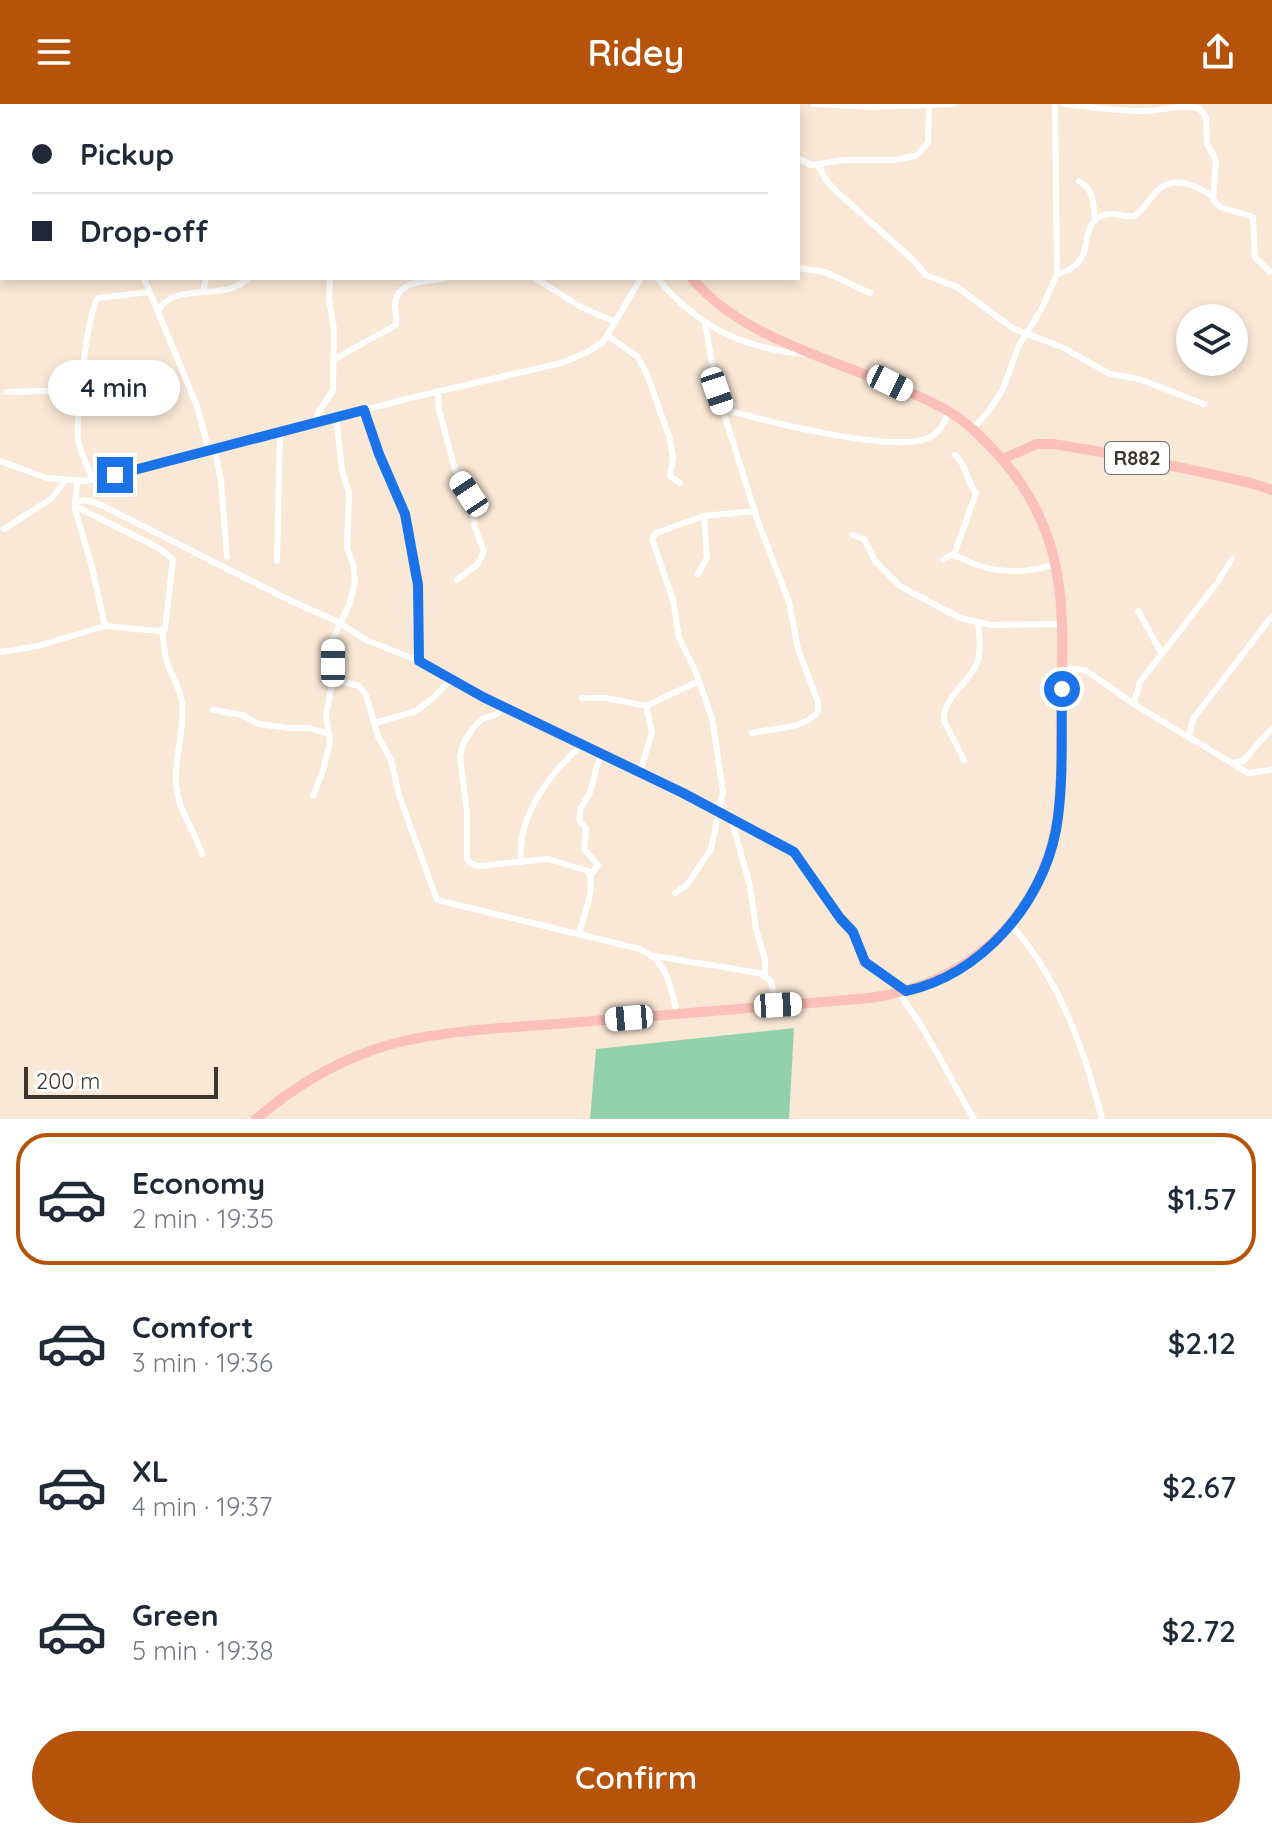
<!DOCTYPE html>
<html lang="en">
<head>
<meta charset="utf-8">
<style>
  body { margin:0; font-family:Quicksand,sans-serif; background:#f2f2f3; color:#1f2937; height:100vh; display:flex; flex-direction:column; font-size:30px; white-space:nowrap }
  * { box-sizing:border-box; margin:0 }
  p { font-size:26px; color:#747a83 }
  .icon { flex:none; width:44px; height:44px; fill:none; stroke:currentColor; stroke-width:2; stroke-linecap:round; stroke-linejoin:round }
  .map { position:relative; height:1015px; overflow:hidden }
  .panel { display:flex; flex-direction:column; background:#fff; flex:1 }
  .panel>* { flex:none }
  .banner { position:absolute; left:0px; top:0px; width:800px; height:176px; box-shadow:0 4px 12px #0003; display:grid; align-content:center; height:176px; padding:0 32px; background:#fff }
  .tools { position:absolute; left:1176px; top:200px; display:grid; gap:16px }
  .tools a { display:grid; place-items:center; width:72px; height:72px; border-radius:50%; background:#fff; box-shadow:0 4px 12px #0003; font-size:40px }
  .scale { position:absolute; left:24px; bottom:20px; width:194px; box-sizing:border-box; padding-left:8px; border:4px solid #3d362f; border-top:0; font-size:22px; line-height:28px; white-space:nowrap; color:#3d362f; -webkit-text-stroke:6px #fff; paint-order:stroke }
  .end { position:absolute; width:36px; height:36px; margin:-18px; border:10px solid #1a73e8; background:#fff; box-shadow:0 0 0 4px #fff }
  .from { border-radius:50% }
  .bubble { position:absolute; height:56px; border-radius:28px; background:#fff; box-shadow:0 4px 12px #0003; font-size:26px; font-weight:600; line-height:56px; text-align:center }
  .car { position:absolute; width:24px; height:48px; margin:-24px -12px; border-radius:10px; box-shadow:0 0 6px 2px #0007; background:linear-gradient(#fff 24%,#345 0 40%,#fff 0 76%,#345 0 86%,#fff 0) }
  .banner b { display:flex; align-items:center; gap:28px; height:76px; font-size:30px }
  .banner b+b { border-top:2px solid #e0e1e3 }
  .banner i { width:20px; height:20px; background:#1f2937 }
  ul { padding:14px 0 0; list-style:none }
  li { display:flex; align-items:center; gap:24px; height:132px; margin:0 16px 12px; padding:0 16px; border:4px solid transparent; border-radius:32px }
  li div { flex:1 }
  li b { display:block; font-size:30px }
  li em { font-style:normal; font-weight:600 }
  li.selected { border-color:#b45309 }
  li>.icon { width:72px; height:72px; stroke-width:1.5 }
  .button { display:flex; gap:16px; margin-top:auto; padding:16px 32px }
  .button a { flex:1; height:92px; border-radius:48px; background:#b45309; color:#fff; font-size:32px; font-weight:600; line-height:92px; text-align:center }
  header { display:flex; justify-content:space-between; align-items:center; height:104px; padding:0 32px; background:#b45309; color:#fff; font-size:36px; font-weight:600 }
  .map>svg:first-child { display:block }
  .green { fill:#93d1ac }
  .lines { fill:none; stroke-linecap:round; stroke-linejoin:round }
  .minor { stroke:#fff; stroke-width:6 }
  .primary { stroke:#fcc0b8; stroke-width:10 }
  .route { stroke:#1a73e8; stroke-width:10 }
  .labels { text-anchor:middle; stroke-width:7; stroke-linejoin:round; paint-order:stroke }
  .shield { fill:#fff; stroke:#77726d; stroke-width:2 }
  .shield-label { font-size:20px; font-weight:bold; fill:#3d362f }
</style>
</head>
<body>
<header><svg class="icon" aria-label="menu" viewBox="0 0 24 24"><path d="M4 6h16M4 12h16M4 18h16"/></svg>Ridey<svg class="icon" aria-label="share" viewBox="0 0 24 24"><path d="M12 15V3M7 8l5-5 5 5M5 13v7h14v-7"/></svg></header>
<div class="map">
<svg width="1272" height="1015" viewBox="0 0 1272 1015">
  <rect width="100%" height="100%" fill="#f9e8d6"/>
  <path class="green" d="M 794,924 L 789,1015 L 590,1015 L 596,945 Z"/>
  <g class="lines">
    <g class="minor">
      <path d="M 22,0 L 23,2"/>
      <path d="M 93,0 L 94,2"/>
      <path d="M 170,0 L 170,2"/>
      <path d="M 244,0 L 244,2"/>
      <path d="M 347,0 L 352,2"/>
      <path d="M 814,0 L 872,3 L 954,0"/>
      <path d="M 1064,0 C 1092,3 1120,8 1148,7 C 1165,6 1182,0 1199,4 L 1206,13 L 1207,40 L 1216,56 L 1213,95 L 1220,103 L 1253,113 L 1255,153 L 1270,168"/>
      <path d="M 336,2 L 336,0"/>
      <path d="M 363,2 L 372,0"/>
      <path d="M 505,2 L 505,0"/>
      <path d="M 619,2 L 619,0"/>
      <path d="M 746,2 L 747,0"/>
      <path d="M 798,54 L 811,61 L 844,56 L 894,56 L 916,52 L 928,39 L 929,1"/>
      <path d="M 818,61 L 826,76 L 838,89 L 911,154 L 926,171 L 957,183 L 1014,225 L 1062,243 L 1110,270 L 1139,275 L 1204,300"/>
      <path d="M 1079,77 C 1095,86 1093,100 1095,117"/>
      <path d="M 0,124 L 2,123"/>
      <path d="M 798,164 L 825,168 L 870,189"/>
      <path d="M 1057,170 C 1102,159 1073,122 1104,111 C 1114,107 1124,114 1135,112 C 1144,105 1149,95 1157,87 C 1175,70 1196,82 1213,92"/>
      <path d="M 144,174 L 197,302 L 209,347"/>
      <path d="M 535,174 L 581,203 L 615,218"/>
      <path d="M 657,174 C 697,222 743,245 805,250"/>
      <path d="M 203,188 L 206,174"/>
      <path d="M 158,206 C 177,176 226,199 248,174"/>
      <path d="M 705,219 L 717,287 L 757,415 L 789,498 L 798,545 L 818,598 L 818,608 C 800,627 775,623 752,629"/>
      <path d="M 608,232 L 638,253 L 648,273 L 670,335 L 673,354 L 670,372 L 680,379"/>
      <path d="M 333,256 L 396,221 C 397,214 395,208 395,201 C 395,176 428,178 444,174"/>
      <path d="M 438,287 L 439,306 L 455,365 L 472,396 L 475,424 L 484,447 L 478,460 L 457,476"/>
      <path d="M 6,288 L 82,286"/>
      <path d="M 723,305 C 766,317 886,348 926,335 C 939,330 944,320 949,307"/>
      <path d="M 364,306 L 379,350 L 405,410 L 418,481 L 419,557"/>
      <path d="M 314,320 L 318,309 L 333,286 L 334,226 L 329,195 L 330,174"/>
      <path d="M 972,325 L 988,308 L 1003,285 L 1019,241 L 1041,206 L 1057,170 L 1055,0"/>
      <path d="M 215,346 L 221,377 L 227,453"/>
      <path d="M 0,357 L 47,374 L 85,377 L 146,364 L 406,295 L 561,259 L 586,249 L 603,238 L 641,174"/>
      <path d="M 93,375 C 87,362 80,349 78,335 C 76,314 87,208 98,194 L 150,188"/>
      <path d="M 77,377 L 75,405 L 92,463 L 105,522"/>
      <path d="M 75,398 L 85,396 L 99,400 L 285,494 L 340,519 L 364,535 L 419,557 L 483,593 L 683,689 L 781,740 L 794,748 L 805,761 L 834,806 L 853,828 L 865,858 L 906,887"/>
      <path d="M 4,425 L 51,395 L 66,376"/>
      <path d="M 853,431 L 864,435 L 875,457 L 900,482 L 960,514 L 991,521 L 1062,520"/>
      <path d="M 954,451 L 976,389 C 966,377 968,363 955,351"/>
      <path d="M 943,456 L 951,451 C 959,452 966,457 974,460 C 1000,470 1030,469 1056,460"/>
      <path d="M 277,457 L 280,329"/>
      <path d="M 698,470 L 707,454 L 704,412"/>
      <path d="M 1138,507 L 1162,550"/>
      <path d="M 162,527 C 164,538 164,549 167,558 C 171,573 181,584 182,599 C 185,627 174,653 176,680 C 178,707 195,726 202,750"/>
      <path d="M 0,548 L 38,542 L 105,522 L 159,527 L 165,525 L 173,455 L 157,443 L 75,402"/>
      <path d="M 1062,564 L 1085,566 L 1140,604 L 1232,659 L 1243,657 L 1272,624"/>
      <path d="M 333,575 L 359,582 L 366,591 L 378,632 L 391,656 L 399,691 L 437,796 L 640,845 C 668,858 670,881 677,909"/>
      <path d="M 582,594 L 606,594 L 646,602 L 699,577"/>
      <path d="M 1134,599 L 1140,578 L 1217,479 L 1232,455"/>
      <path d="M 504,602 L 497,610 L 482,615 L 473,624 L 463,640 L 460,653 L 467,708 L 467,755 L 471,760 L 479,762 L 548,755 L 588,767 C 597,785 583,811 579,829"/>
      <path d="M 213,606 L 242,611 L 259,620 L 289,624 L 309,624 L 329,630"/>
      <path d="M 375,619 L 416,607 L 433,594 L 451,575"/>
      <path d="M 1189,632 L 1193,615 L 1272,512"/>
      <path d="M 964,656 L 944,617 C 942,595 966,581 975,563 C 982,551 980,532 978,519"/>
      <path d="M 1232,659 L 1248,669 L 1272,666"/>
      <path d="M 640,668 L 652,628 L 646,602"/>
      <path d="M 313,692 L 323,667 L 330,638 L 326,611 L 333,575 L 333,534 L 350,499 L 355,477 L 353,459 L 347,444 L 349,389 L 342,366 L 336,313"/>
      <path d="M 731,713 L 750,782 L 756,825 L 765,856 L 765,871"/>
      <path d="M 521,758 C 517,712 549,670 582,641"/>
      <path d="M 591,771 L 598,761 L 584,745 L 586,724 L 580,718 C 579,699 584,702 590,688 C 595,674 594,663 603,650"/>
      <path d="M 675,789 L 687,781 L 711,745 L 723,688 L 712,614 L 695,566 L 679,534 L 673,496 L 652,435 L 656,429 L 704,412 L 755,407"/>
      <path d="M 1011,821 C 1059,874 1085,947 1102,1015"/>
      <path d="M 655,852 L 759,869 L 770,876 L 778,901"/>
      <path d="M 899,889 L 922,923 L 974,1015"/>
    </g>
    <g class="primary">
      <path d="M 634,2 L 635,0"/>
      <path d="M 1002,355 L 1037,340 L 1053,340 L 1137,354 L 1251,379 L 1272,386"/>
      <path d="M 256,1015 C 289,987 328,962 370,947 C 427,926 507,924 568,919 C 668,911 769,903 870,894 C 963,881 1034,821 1055,728 C 1064,687 1060,642 1061,601 C 1064,507 1068,431 1002,355 C 986,338 969,319 948,307 C 871,263 748,244 692,174"/>
    </g>
  </g>
  <g class="lines">
    <path class="route" d="M 115,371 L 364,306 L 379,350 L 405,410 L 418,481 L 419,557 L 483,593 L 683,689 L 794,748 L 840,814 L 853,828 L 865,858 L 906,887 C 981,871 1042,800 1056,726 C 1064,680 1061,632 1062,585"/>
  </g>
  <g class="labels">
    <rect class="shield" x="1105" y="338" width="64" height="32" rx="6"/>
    <g class="shield-label">
      <text x="1137" y="361">R882</text>
    </g>
  </g>
</svg>
<div class="tools">
<a><svg class="icon" aria-label="layers" viewBox="0 0 24 24"><path d="M12 4l9 5-9 5-9-5zM3 14l9 5 9-5"/></svg></a>
</div>
<div class="scale">200 m</div>
<i class="end from" style="left:1062px;top:585px"></i>
<i class="end" style="left:115px;top:371px"></i>
<div class="bubble" style="left:48px;top:256px;width:132px">4 min</div>
<i class="car" style="left:890px;top:279px;rotate:116deg"></i>
<i class="car" style="left:717px;top:287px;rotate:161deg"></i>
<i class="car" style="left:469px;top:390px;rotate:326deg"></i>
<i class="car" style="left:333px;top:559px;rotate:0deg"></i>
<i class="car" style="left:778px;top:901px;rotate:87deg"></i>
<i class="car" style="left:629px;top:914px;rotate:265deg"></i>
<div class="banner">
<b><i class="from"></i>Pickup</b>
<b><i></i>Drop-off</b>
</div>
</div>
<section class="panel">
<ul>
<li class="selected"><svg class="icon" aria-label="car" viewBox="0 0 24 24"><path d="M5 17H2v-5l4-1 3-4h7l3 4 3 1v5h-3M9 17h6M6 11h13"/><circle cx="7" cy="17" r="2"/><circle cx="17" cy="17" r="2"/></svg><div><b>Economy</b><p>2 min · 19:35</p></div><em>$1.57</em></li>
<li><svg class="icon" aria-label="car" viewBox="0 0 24 24"><path d="M5 17H2v-5l4-1 3-4h7l3 4 3 1v5h-3M9 17h6M6 11h13"/><circle cx="7" cy="17" r="2"/><circle cx="17" cy="17" r="2"/></svg><div><b>Comfort</b><p>3 min · 19:36</p></div><em>$2.12</em></li>
<li><svg class="icon" aria-label="car" viewBox="0 0 24 24"><path d="M5 17H2v-5l4-1 3-4h7l3 4 3 1v5h-3M9 17h6M6 11h13"/><circle cx="7" cy="17" r="2"/><circle cx="17" cy="17" r="2"/></svg><div><b>XL</b><p>4 min · 19:37</p></div><em>$2.67</em></li>
<li><svg class="icon" aria-label="car" viewBox="0 0 24 24"><path d="M5 17H2v-5l4-1 3-4h7l3 4 3 1v5h-3M9 17h6M6 11h13"/><circle cx="7" cy="17" r="2"/><circle cx="17" cy="17" r="2"/></svg><div><b>Green</b><p>5 min · 19:38</p></div><em>$2.72</em></li>
</ul>
<div class="button"><a>Confirm</a></div>
</section>
</body>
</html>
